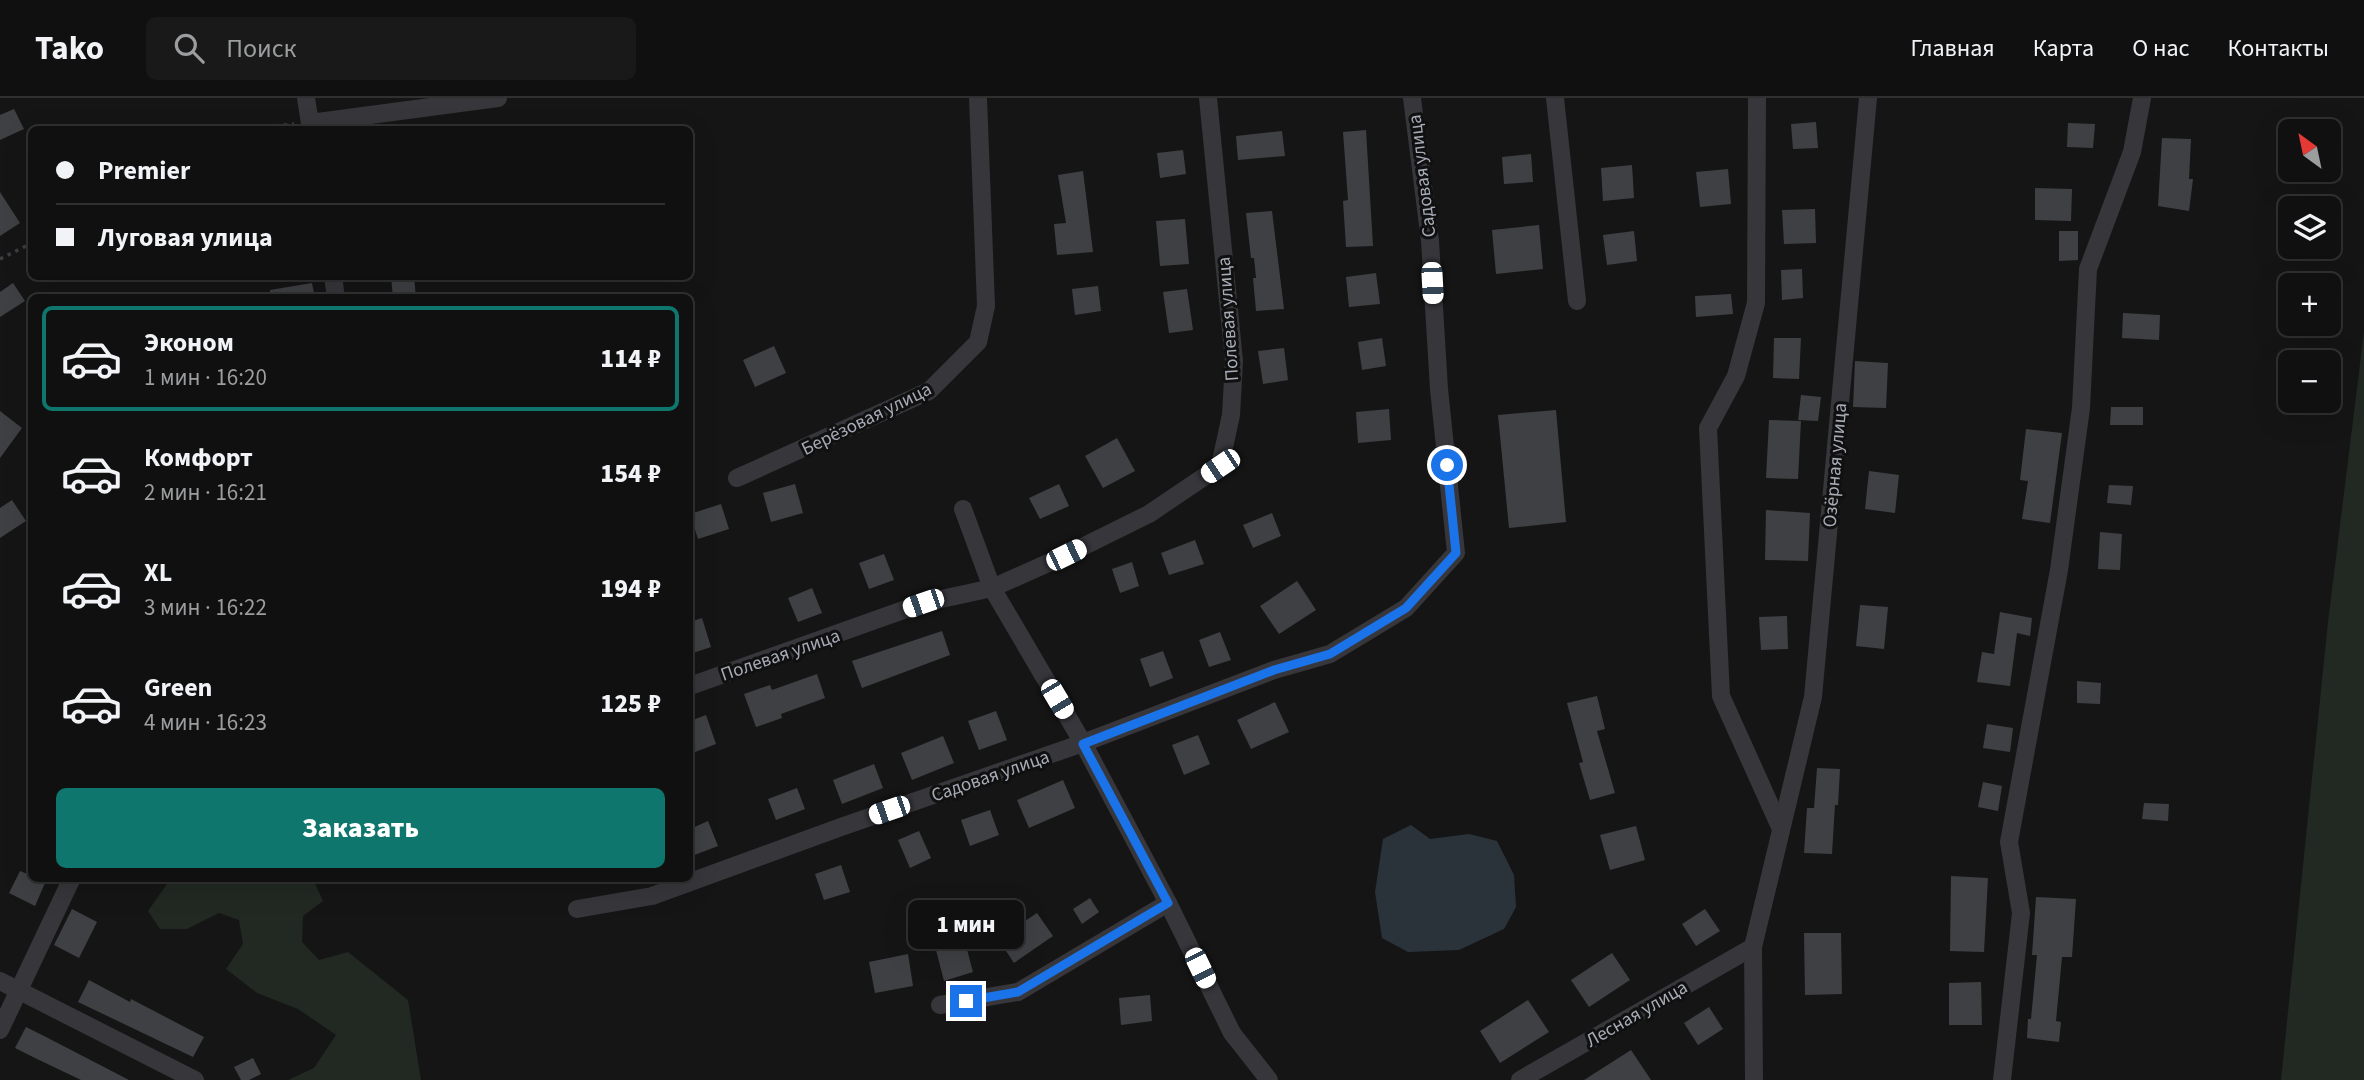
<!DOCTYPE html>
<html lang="ru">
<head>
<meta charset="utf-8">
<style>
  body { margin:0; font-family:"Source Sans 3",sans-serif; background:#191919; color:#f1f3f6; height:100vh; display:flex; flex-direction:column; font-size:26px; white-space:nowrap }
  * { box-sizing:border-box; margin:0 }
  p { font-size:23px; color:#9c9d9f }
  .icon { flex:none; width:38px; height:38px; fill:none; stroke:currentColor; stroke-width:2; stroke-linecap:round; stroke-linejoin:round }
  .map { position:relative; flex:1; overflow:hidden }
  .details { position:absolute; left:28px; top:196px; width:665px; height:588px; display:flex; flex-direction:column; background:#101010; border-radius:10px; box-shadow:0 7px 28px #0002,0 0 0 2px #303030 }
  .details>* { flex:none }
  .hud { position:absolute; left:28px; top:28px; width:665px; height:154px; border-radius:10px; box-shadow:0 7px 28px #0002,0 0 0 2px #303030; display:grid; align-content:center; height:154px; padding:0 28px; background:#101010 }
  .needle { width:46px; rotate:327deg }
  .buttons { position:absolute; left:2278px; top:21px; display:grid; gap:14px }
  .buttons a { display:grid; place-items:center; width:63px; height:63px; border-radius:10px; background:#101010; box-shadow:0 7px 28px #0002,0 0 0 2px #303030; font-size:35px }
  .end { position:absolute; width:32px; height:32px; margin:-16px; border:9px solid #1a73e8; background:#fff; box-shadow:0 0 0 4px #fff }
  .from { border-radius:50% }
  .bubble { position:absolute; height:49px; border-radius:10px; background:#101010; box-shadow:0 7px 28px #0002,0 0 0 2px #303030; font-size:23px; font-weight:800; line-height:49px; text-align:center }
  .car { position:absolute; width:21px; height:42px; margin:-21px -10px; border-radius:9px; box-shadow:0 0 5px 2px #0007; background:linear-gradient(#fff 24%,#345 0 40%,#fff 0 76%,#345 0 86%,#fff 0) }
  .hud b { display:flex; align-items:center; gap:24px; height:66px; font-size:26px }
  .hud b+b { border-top:2px solid #303030 }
  .hud i { width:18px; height:18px; background:#f1f3f6 }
  ul { padding:12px 0 0; list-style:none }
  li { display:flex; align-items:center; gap:21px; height:105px; margin:0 14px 10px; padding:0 14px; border:4px solid transparent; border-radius:10px }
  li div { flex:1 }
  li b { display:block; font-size:26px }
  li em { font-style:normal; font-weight:800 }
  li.selected { border-color:#0f766e }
  li>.icon { width:63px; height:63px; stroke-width:1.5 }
  .primary-button { display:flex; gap:14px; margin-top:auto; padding:14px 28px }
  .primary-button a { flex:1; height:80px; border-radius:10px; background:#0f766e; color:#fff; font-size:28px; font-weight:800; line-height:80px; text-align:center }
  header { display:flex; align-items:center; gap:42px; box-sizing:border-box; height:98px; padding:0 35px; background:#101010; border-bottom:2px solid #303030 }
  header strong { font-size:33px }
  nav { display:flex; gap:38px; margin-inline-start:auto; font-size:24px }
  .search { width:490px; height:63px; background:#191919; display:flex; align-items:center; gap:18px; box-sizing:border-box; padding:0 24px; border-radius:10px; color:#9c9d9f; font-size:26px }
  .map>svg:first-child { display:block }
  .green { fill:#212922 }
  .water { fill:#2b333a }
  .building { fill:#3f4043 }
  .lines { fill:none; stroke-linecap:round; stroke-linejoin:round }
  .path { stroke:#3c3d42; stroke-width:3.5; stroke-dasharray:3.5 5; stroke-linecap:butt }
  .minor { stroke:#36363b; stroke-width:18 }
  .route { stroke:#1a73e8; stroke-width:9 }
  .labels { text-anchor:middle; stroke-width:6; stroke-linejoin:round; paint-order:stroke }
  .street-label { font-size:19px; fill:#a7abb6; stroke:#101011 }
</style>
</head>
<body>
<header>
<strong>Tako</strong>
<div class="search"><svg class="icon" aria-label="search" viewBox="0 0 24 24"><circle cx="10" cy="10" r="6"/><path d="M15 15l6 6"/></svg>Поиск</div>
<nav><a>Главная</a><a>Карта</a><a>О нас</a><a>Контакты</a></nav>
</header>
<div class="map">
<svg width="2364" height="982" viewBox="0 0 2364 982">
  <rect width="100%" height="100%" fill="#151516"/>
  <g class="green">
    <path d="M 2364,234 L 2364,982 L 2281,982 L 2328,524 Z"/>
    <path d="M 171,780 L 313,781 L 323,803 L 303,818 L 302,844 L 319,862 L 348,854 L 408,902 L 421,982 L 288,982 L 314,970 L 336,937 L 298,911 L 257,895 L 226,871 L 243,846 L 239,822 L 219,815 L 187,831 L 160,831 L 148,813 Z"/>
  </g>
  <path class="water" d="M 1411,727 L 1430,741 L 1469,736 L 1497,743 L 1514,777 L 1516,809 L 1504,831 L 1459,852 L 1408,854 L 1382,840 L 1375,794 L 1383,741 Z"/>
  <g class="building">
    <path d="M 14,11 L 24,31 L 0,42 L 0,17 Z"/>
    <path d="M 1816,24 L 1818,50 L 1793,51 L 1791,26 Z"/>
    <path d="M 2068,25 L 2095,26 L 2093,50 L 2067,49 Z"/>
    <path d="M 1366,32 L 1373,148 L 1346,149 L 1343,103 L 1348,102 L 1343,34 Z"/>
    <path d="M 1282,33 L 1285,58 L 1238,62 L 1236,38 Z"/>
    <path d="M 2162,40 L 2191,41 L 2189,81 L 2193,81 L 2189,113 L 2158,108 Z"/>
    <path d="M 1183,52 L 1186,76 L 1160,80 L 1157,55 Z"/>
    <path d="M 1531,56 L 1533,84 L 1504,86 L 1502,59 Z"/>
    <path d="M 1632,67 L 1634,100 L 1603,103 L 1601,70 Z"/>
    <path d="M 1728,71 L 1731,106 L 1700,109 L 1696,74 Z"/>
    <path d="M 1083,73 L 1093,154 L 1057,157 L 1054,126 L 1066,125 L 1058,77 Z"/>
    <path d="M 2035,90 L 2072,91 L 2071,123 L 2035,122 Z"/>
    <path d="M 0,94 L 20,125 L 0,138 Z"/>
    <path d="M 1815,111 L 1816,145 L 1784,146 L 1782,112 Z"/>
    <path d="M 1272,113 L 1284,211 L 1256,213 L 1253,180 L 1256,180 L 1254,160 L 1251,160 L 1246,115 Z"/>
    <path d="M 1185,121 L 1189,166 L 1160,168 L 1156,123 Z"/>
    <path d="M 1539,127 L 1543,171 L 1496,176 L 1492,132 Z"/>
    <path d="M 1634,133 L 1637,163 L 1607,167 L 1603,137 Z"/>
    <path d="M 2059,133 L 2078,133 L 2078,162 L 2059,163 Z"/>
    <path d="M 1802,171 L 1803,200 L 1782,202 L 1781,172 Z"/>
    <path d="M 1376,175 L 1380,206 L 1349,209 L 1346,179 Z"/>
    <path d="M 391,178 L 414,178 L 416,200 L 393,200 Z"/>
    <path d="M 13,185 L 25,203 L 0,219 L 0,194 Z"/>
    <path d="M 312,185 L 315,200 L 270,200 L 270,192 Z"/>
    <path d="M 1098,188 L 1101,213 L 1075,217 L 1072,191 Z"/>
    <path d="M 1187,191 L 1193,232 L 1169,235 L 1163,194 Z"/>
    <path d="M 1731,196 L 1733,216 L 1696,219 L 1695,198 Z"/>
    <path d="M 2123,215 L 2160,217 L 2159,242 L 2122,240 Z"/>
    <path d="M 1382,240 L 1386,268 L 1362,272 L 1358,244 Z"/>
    <path d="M 1774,240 L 1801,240 L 1799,281 L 1773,280 Z"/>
    <path d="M 774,248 L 786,275 L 755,289 L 743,262 Z"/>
    <path d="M 1284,250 L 1288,282 L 1263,286 L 1258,253 Z"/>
    <path d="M 1855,263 L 1888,265 L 1886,310 L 1853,309 Z"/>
    <path d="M 1801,297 L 1821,299 L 1818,323 L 1798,322 Z"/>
    <path d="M 2111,309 L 2143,309 L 2143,327 L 2110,327 Z"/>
    <path d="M 1389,311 L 1391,342 L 1358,345 L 1356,314 Z"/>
    <path d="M 1556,312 L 1566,424 L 1509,430 L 1498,317 Z"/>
    <path d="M 0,313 L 22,330 L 0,360 Z"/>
    <path d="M 1769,322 L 1801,323 L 1798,381 L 1766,380 Z"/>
    <path d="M 2026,331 L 2062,335 L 2050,425 L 2022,421 L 2028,383 L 2020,382 Z"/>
    <path d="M 1117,340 L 1135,373 L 1103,390 L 1085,358 Z"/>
    <path d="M 1869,373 L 1899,377 L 1895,415 L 1865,411 Z"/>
    <path d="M 795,386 L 803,415 L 771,424 L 763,395 Z"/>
    <path d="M 1059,386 L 1069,408 L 1040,421 L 1029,400 Z"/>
    <path d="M 2109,387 L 2133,388 L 2131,407 L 2107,405 Z"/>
    <path d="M 12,402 L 26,423 L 0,440 L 0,410 Z"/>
    <path d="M 721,406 L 729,431 L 698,441 L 690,416 Z"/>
    <path d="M 1766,412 L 1810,415 L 1808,463 L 1765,462 Z"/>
    <path d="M 1272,415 L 1281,438 L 1253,450 L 1243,427 Z"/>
    <path d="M 2100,434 L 2122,436 L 2120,472 L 2098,471 Z"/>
    <path d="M 1195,442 L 1204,466 L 1169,477 L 1161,455 Z"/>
    <path d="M 884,456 L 894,482 L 869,491 L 859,465 Z"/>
    <path d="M 1132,464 L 1139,488 L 1120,495 L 1112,471 Z"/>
    <path d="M 1297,483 L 1316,512 L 1279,536 L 1260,508 Z"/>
    <path d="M 812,490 L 822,515 L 798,524 L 788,500 Z"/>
    <path d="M 1860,507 L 1888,509 L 1884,551 L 1856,548 Z"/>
    <path d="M 2000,514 L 2032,520 L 2030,538 L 2017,535 L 2010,588 L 1977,584 L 1982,554 L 1994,556 Z"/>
    <path d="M 1787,518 L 1788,551 L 1761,552 L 1759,519 Z"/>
    <path d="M 702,520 L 711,549 L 690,556 L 690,524 Z"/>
    <path d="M 942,533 L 950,557 L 862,590 L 852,563 Z"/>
    <path d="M 1220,534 L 1231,562 L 1209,569 L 1199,542 Z"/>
    <path d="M 1163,553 L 1173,580 L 1150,589 L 1140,561 Z"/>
    <path d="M 817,576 L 825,600 L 781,616 L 782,620 L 756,629 L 744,596 L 770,587 L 772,592 Z"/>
    <path d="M 2077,583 L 2101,585 L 2100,606 L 2077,605 Z"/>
    <path d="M 1597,598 L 1605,631 L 1597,633 L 1615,695 L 1590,702 L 1579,665 L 1583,664 L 1567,605 Z"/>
    <path d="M 1275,604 L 1289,634 L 1251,651 L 1237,622 Z"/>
    <path d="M 996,613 L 1007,642 L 979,652 L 968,623 Z"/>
    <path d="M 706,617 L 716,646 L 690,656 L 690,623 Z"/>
    <path d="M 1987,626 L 2013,630 L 2010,654 L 1983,650 Z"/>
    <path d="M 1198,637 L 1210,666 L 1184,677 L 1172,647 Z"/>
    <path d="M 943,638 L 954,665 L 912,682 L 901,655 Z"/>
    <path d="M 874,666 L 883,690 L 842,706 L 833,682 Z"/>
    <path d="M 1817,670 L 1840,671 L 1838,707 L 1835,707 L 1832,756 L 1804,755 L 1807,710 L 1814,710 Z"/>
    <path d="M 1063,682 L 1075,710 L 1029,730 L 1017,702 Z"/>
    <path d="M 1983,684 L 2002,688 L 1998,713 L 1978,709 Z"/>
    <path d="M 797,690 L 805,711 L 776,722 L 768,701 Z"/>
    <path d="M 2144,705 L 2169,706 L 2168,723 L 2142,721 Z"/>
    <path d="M 990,712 L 999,737 L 970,748 L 961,722 Z"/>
    <path d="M 708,723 L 718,748 L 692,758 L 690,750 L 690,731 Z"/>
    <path d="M 1636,728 L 1645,762 L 1610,772 L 1600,737 Z"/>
    <path d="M 919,733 L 931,760 L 910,770 L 898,742 Z"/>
    <path d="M 841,767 L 850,794 L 824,802 L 815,776 Z"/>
    <path d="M 20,773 L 32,778 L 32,780 L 45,785 L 35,808 L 9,795 Z"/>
    <path d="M 1951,778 L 1988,780 L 1984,854 L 1950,853 Z"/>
    <path d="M 2036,799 L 2076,801 L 2072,859 L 2062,859 L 2056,923 L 2061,924 L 2059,944 L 2027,940 L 2028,921 L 2031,921 L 2037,857 L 2032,857 Z"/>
    <path d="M 1090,800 L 1099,814 L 1082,826 L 1073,811 Z"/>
    <path d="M 72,811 L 97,824 L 79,860 L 54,847 Z"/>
    <path d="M 1705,811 L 1720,833 L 1696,848 L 1682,826 Z"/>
    <path d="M 1037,815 L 1053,838 L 1014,865 L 998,841 Z"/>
    <path d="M 1804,835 L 1841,835 L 1842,896 L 1805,897 Z"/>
    <path d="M 965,844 L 973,874 L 944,883 L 936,852 Z"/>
    <path d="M 1612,855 L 1630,882 L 1589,909 L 1571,882 Z"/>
    <path d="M 908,856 L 913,888 L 875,895 L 869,864 Z"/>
    <path d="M 89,882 L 130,904 L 131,901 L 204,939 L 193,959 L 78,904 Z"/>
    <path d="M 1981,884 L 1982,927 L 1949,927 L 1949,885 Z"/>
    <path d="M 1150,897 L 1152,923 L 1121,927 L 1119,900 Z"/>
    <path d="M 1528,902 L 1549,934 L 1500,965 L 1480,933 Z"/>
    <path d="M 1709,909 L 1723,931 L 1698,947 L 1684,925 Z"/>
    <path d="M 26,929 L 46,939 L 129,982 L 81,982 L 35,960 L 15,950 Z"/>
    <path d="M 1631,952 L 1651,982 L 1584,982 Z"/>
    <path d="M 253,960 L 261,976 L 249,982 L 241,982 L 234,969 Z"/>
  </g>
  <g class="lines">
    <g class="path">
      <path d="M 233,32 L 294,26"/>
      <path d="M 0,161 L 32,145"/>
    </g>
    <g class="minor">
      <path d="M 306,0 L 311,32"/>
      <path d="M 1555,0 L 1577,203"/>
      <path d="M 1757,0 L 1756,205 L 1736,278 L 1708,330 L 1721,598 L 1781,731"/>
      <path d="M 310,25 L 498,0"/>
      <path d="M 333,178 L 336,200"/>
      <path d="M 737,380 L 929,293 L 978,244 L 986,208 L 978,0"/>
      <path d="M 963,411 L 992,490 L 1083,645 L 1168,805 L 1232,935 L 1269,982"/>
      <path d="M 690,588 L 923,505 L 992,490 L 1066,457 L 1149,416 L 1220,368 L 1231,317 L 1234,263 L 1208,0"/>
      <path d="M 577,811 L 652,798 L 841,729 L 1083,645 L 1274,572 L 1330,556 L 1406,510 L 1456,455 L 1439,291 L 1430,143 L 1412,0"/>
      <path d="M 0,883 L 195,982"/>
      <path d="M 940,907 L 1018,894 L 1168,805"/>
      <path d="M 0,932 L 72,780"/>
      <path d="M 1520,982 L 1753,849"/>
      <path d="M 1754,982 L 1753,849 L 1813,599 L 1868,0"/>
      <path d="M 2002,982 L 2021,815 L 2009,744 L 2059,472 L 2081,310 L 2088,171 L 2132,54 L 2142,0"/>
    </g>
  </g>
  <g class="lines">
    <path class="route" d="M 966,903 L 1018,894 L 1168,805 L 1083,646 L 1274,572 L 1330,556 L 1406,510 L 1456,455 L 1447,367"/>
  </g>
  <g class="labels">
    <g class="street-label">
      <text transform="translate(1421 78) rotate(-97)" y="7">Садовая улица</text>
      <text transform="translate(1227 221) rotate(-94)" y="7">Полевая улица</text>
      <text transform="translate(866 320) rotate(-26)" y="7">Берёзовая улица</text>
      <text transform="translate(1834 367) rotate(-85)" y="7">Озёрная улица</text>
      <text transform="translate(780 556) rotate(-19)" y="7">Полевая улица</text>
      <text transform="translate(990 677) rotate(-19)" y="7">Садовая улица</text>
      <text transform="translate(1636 915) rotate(-30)" y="7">Лесная улица</text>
    </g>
  </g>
</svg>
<div class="buttons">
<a><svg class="needle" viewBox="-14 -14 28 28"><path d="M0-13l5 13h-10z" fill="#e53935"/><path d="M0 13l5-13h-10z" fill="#9c9d9f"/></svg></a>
<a><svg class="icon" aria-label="layers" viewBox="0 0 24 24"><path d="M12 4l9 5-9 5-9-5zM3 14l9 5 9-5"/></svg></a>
<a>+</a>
<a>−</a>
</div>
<i class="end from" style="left:1447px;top:367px"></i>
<i class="end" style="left:966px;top:903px"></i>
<div class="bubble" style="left:908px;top:802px;width:116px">1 мин</div>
<i class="car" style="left:1432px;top:185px;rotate:177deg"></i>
<i class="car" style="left:1220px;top:368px;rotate:236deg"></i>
<i class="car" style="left:1066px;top:457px;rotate:64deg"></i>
<i class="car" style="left:923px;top:505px;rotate:251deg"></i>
<i class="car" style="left:1057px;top:601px;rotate:149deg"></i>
<i class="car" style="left:889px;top:712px;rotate:251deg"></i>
<i class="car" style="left:1200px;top:870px;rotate:154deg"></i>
<div class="hud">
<b><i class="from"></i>Premier</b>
<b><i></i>Луговая улица</b>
</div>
<section class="details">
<ul>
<li class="selected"><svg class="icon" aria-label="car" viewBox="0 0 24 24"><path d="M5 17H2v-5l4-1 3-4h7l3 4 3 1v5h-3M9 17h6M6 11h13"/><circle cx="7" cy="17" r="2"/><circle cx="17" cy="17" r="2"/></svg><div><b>Эконом</b><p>1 мин · 16:20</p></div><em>114 ₽</em></li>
<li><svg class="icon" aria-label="car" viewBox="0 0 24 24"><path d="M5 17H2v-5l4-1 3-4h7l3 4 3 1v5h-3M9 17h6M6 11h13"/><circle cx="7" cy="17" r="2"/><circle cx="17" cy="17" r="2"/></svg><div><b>Комфорт</b><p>2 мин · 16:21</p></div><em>154 ₽</em></li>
<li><svg class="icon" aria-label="car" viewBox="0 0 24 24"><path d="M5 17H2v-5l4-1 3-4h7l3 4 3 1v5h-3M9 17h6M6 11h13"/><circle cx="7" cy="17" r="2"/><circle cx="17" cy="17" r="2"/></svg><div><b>XL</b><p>3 мин · 16:22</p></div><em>194 ₽</em></li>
<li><svg class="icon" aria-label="car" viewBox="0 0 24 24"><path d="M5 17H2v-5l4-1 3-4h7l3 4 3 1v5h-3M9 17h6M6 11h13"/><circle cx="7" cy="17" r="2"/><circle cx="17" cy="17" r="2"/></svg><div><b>Green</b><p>4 мин · 16:23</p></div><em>125 ₽</em></li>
</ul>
<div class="primary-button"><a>Заказать</a></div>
</section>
</div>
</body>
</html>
